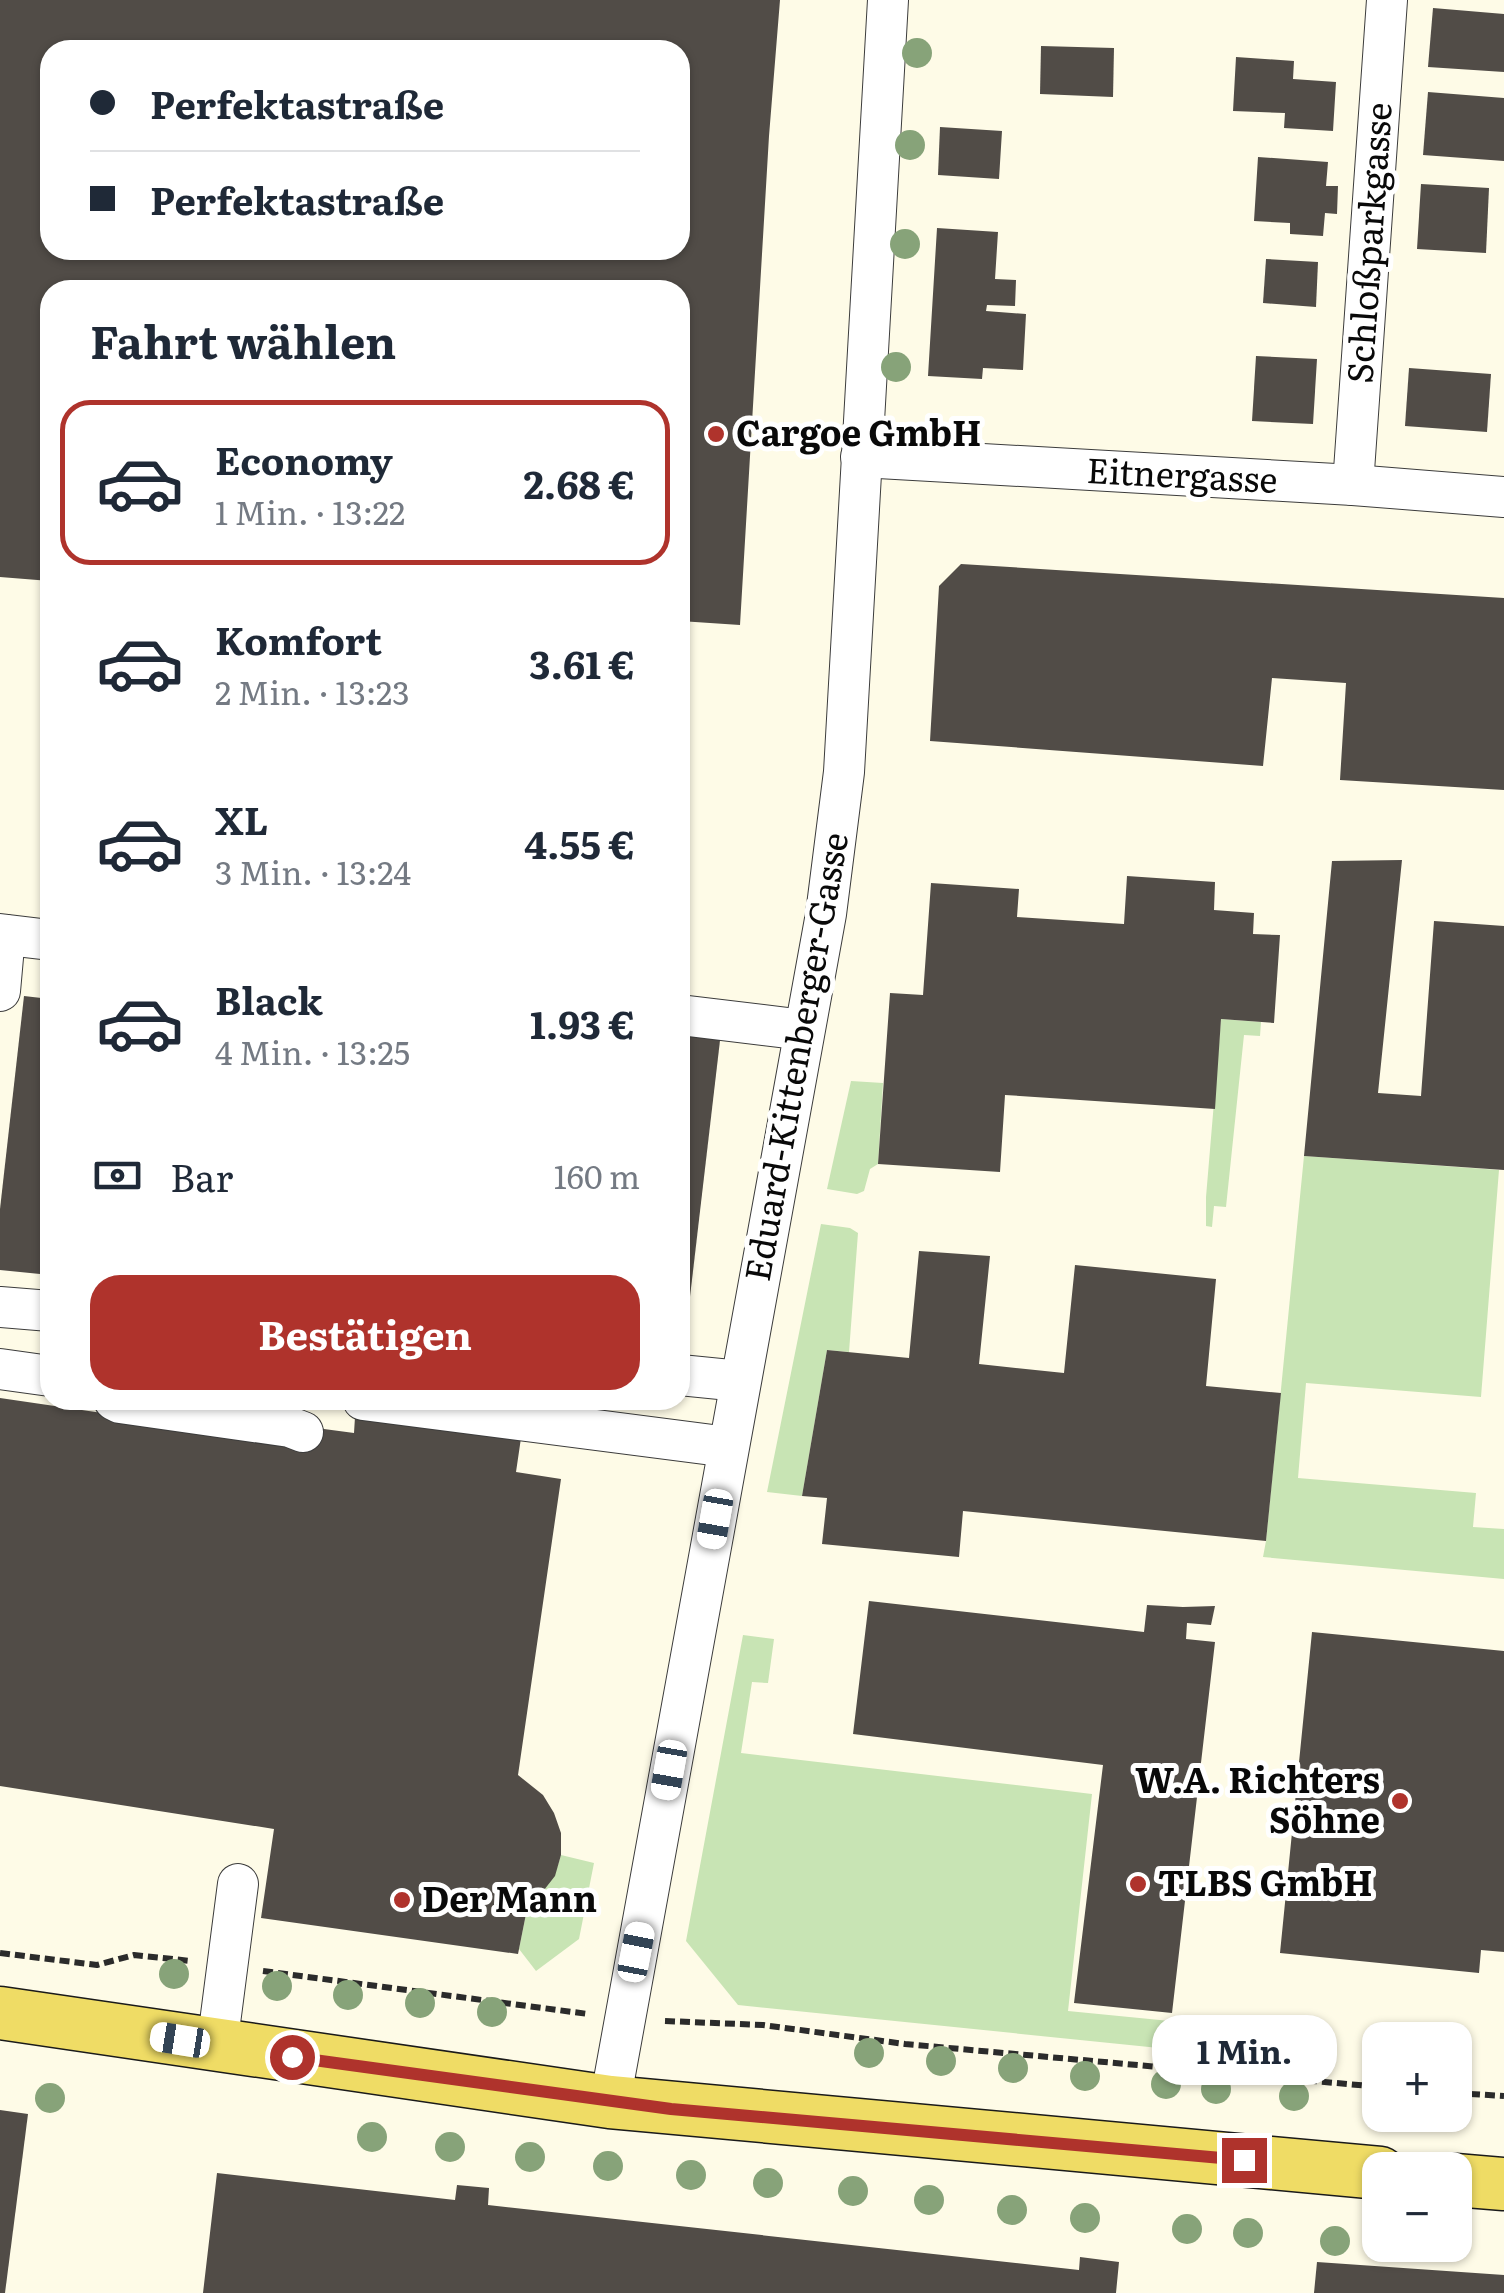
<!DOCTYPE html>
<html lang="de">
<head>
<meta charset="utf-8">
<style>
  body { margin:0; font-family:Literata,serif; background:#f6f6f7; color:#1f2937; height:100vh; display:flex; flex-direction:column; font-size:38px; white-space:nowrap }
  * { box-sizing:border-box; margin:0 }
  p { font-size:32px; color:#747a83 }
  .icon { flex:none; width:55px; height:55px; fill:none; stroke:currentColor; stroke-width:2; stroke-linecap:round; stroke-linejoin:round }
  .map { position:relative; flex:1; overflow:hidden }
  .details { position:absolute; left:40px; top:280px; width:650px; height:1130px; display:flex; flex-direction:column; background:#fff; border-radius:30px; box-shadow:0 2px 8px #0004 }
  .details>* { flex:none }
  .banner { position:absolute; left:40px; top:40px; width:650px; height:220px; border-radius:30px; box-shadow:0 2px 8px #0004; display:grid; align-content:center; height:220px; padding:0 50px; background:#fff }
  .controls { position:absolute; left:1362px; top:2022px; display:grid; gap:20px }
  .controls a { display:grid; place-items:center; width:110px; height:110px; border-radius:20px; background:#fff; box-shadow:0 2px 8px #0004; font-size:50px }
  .end { position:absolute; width:45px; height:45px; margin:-22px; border:12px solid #af332c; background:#fff; box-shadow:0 0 0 5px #fff }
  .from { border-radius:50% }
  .bubble { position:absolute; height:70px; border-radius:30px; background:#fff; box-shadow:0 2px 8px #0004; font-size:32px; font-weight:700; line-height:70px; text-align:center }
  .car { position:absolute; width:30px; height:60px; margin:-30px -15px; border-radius:12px; box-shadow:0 0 8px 2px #0007; background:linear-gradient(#fff 24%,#345 0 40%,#fff 0 76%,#345 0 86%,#fff 0) }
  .banner b { display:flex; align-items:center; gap:35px; height:95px; font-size:38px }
  .banner b+b { border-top:2px solid #e0e1e3 }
  .banner i { width:25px; height:25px; background:#1f2937 }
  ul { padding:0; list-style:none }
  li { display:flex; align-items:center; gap:30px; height:165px; margin:0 20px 15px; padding:0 30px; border:5px solid transparent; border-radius:30px }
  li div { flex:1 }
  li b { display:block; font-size:38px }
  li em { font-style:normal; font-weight:700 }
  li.active { border-color:#af332c }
  li>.icon { width:90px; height:90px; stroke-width:1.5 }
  h2 { padding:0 50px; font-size:45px; line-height:120px }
  .pay { display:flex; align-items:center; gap:25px; height:110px; padding:0 50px; font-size:38px }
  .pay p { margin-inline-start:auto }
  .action { display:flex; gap:20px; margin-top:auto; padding:20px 50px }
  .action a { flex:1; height:115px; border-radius:30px; background:#af332c; color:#fff; font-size:40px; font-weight:700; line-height:115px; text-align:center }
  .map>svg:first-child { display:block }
  .green { fill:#c8e4b4 }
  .building { fill:#514c47; fill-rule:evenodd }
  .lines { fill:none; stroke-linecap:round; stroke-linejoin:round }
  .minor-casing { stroke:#3c3c3c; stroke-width:42 }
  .major-casing { stroke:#1a1a1a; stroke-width:55 }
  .path { stroke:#2b2b2b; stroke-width:6; stroke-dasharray:10 5; stroke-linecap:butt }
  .minor { stroke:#fff; stroke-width:40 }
  .major { stroke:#efdc65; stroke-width:52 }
  .tree { fill:#87a379 }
  .route { stroke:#af332c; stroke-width:12 }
  .poi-dot { fill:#af332c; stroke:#fff; stroke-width:4 }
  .labels { text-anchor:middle; stroke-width:10; stroke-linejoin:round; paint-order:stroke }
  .street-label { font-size:35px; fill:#090909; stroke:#fff }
  .poi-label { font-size:35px; font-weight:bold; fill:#090909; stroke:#fff; text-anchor:start }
</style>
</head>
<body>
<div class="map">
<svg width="1504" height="2293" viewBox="0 0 1504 2293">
  <rect width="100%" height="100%" fill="#fefbe7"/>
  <g class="green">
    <path d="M 1221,1019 L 1261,1022 L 1260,1036 L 1244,1035 L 1226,1207 L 1214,1206 L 1212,1227 L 1206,1226 L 1206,1197 Z"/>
    <path d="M 851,1081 L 883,1083 L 878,1164 L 870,1169 L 864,1191 L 857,1194 L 827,1189 Z"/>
    <path d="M 1304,1156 L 1499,1170 L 1481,1397 L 1306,1383 L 1298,1478 L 1476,1493 L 1473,1527 L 1504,1529 L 1504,1579 L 1263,1557 L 1266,1541 Z"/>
    <path d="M 821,1224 L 850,1228 L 858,1233 L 849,1352 L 827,1350 L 802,1496 L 767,1492 Z"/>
    <path d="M 743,1635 L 774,1639 L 768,1683 L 752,1682 L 741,1753 L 1092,1794 L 1068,2011 L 1221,2026 L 1218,2054 L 738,2005 L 686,1941 Z"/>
    <path d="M 561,1855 L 594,1863 L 579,1939 L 536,1971 L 519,1949 L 529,1899 C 548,1887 555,1877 561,1855 Z"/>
  </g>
  <g class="building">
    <path d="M 0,0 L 780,0 L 769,136 L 740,625 L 680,621 L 680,290 L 50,290 L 50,581 L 0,577 ZM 50,50 L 680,50 L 680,250 L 50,250 Z"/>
    <path d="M 1433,8 L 1504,14 L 1504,72 L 1428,67 Z"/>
    <path d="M 1041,46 L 1114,48 L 1113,97 L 1040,94 Z"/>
    <path d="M 1236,57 L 1294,61 L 1293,79 L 1336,82 L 1333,131 L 1284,128 L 1285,113 L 1233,111 Z"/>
    <path d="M 1428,92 L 1504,98 L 1504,161 L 1423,155 Z"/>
    <path d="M 940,127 L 1002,131 L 999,179 L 938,175 Z"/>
    <path d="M 1258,157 L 1328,162 L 1326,186 L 1338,186 L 1337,214 L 1325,213 L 1323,236 L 1290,234 L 1290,223 L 1254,221 Z"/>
    <path d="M 1421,184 L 1489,188 L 1486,253 L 1417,249 Z"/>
    <path d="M 937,228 L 998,232 L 995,279 L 1016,280 L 1015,306 L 987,305 L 986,311 L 1026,314 L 1023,370 L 983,368 L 982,379 L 928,376 Z"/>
    <path d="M 1266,259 L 1318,262 L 1316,307 L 1263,303 Z"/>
    <path d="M 1256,356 L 1317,359 L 1313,424 L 1252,421 Z"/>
    <path d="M 1409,368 L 1491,374 L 1487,432 L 1405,426 Z"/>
    <path d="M 961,564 L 1504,598 L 1504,790 L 1340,780 L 1346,683 L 1272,678 L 1263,766 L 930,741 L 939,586 Z"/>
    <path d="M 1402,860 L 1378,1093 L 1421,1096 L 1434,921 L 1504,926 L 1504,1170 L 1304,1156 L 1332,861 Z"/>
    <path d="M 1127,876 L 1215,882 L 1214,910 L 1254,913 L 1253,934 L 1280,935 L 1274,1023 L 1221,1019 L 1215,1109 L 1005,1095 L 1000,1172 L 878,1164 L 890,993 L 923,995 L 931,883 L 1019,889 L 1017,917 L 1124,924 Z"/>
    <path d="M 24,996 L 50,999 L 50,1275 L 0,1270 L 0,1209 Z"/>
    <path d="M 680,1027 L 721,1032 L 684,1348 L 680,1348 Z"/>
    <path d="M 919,1251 L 990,1256 L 979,1364 L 1064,1373 L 1075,1265 L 1216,1279 L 1206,1386 L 1281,1393 L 1266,1541 L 963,1511 L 959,1557 L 822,1544 L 827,1498 L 802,1496 L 827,1350 L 909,1358 Z"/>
    <path d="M 0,1398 L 293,1441 L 316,1422 L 324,1429 L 354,1433 L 355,1417 L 521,1438 L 516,1472 L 561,1479 L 518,1775 L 543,1795 L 554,1813 L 561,1833 L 561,1855 L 555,1876 L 544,1890 L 529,1899 L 518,1954 L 261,1918 L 274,1829 L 0,1786 Z"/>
    <path d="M 869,1601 L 1144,1632 L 1147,1605 L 1183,1607 L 1215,1606 L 1211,1625 L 1187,1623 L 1186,1639 L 1215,1642 L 1172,2013 L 1074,2003 L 1103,1765 L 853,1734 Z"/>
    <path d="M 1312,1632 L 1504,1651 L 1504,1952 L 1481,1950 L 1479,1973 L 1280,1953 Z"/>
    <path d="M 0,2110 L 28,2114 L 5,2293 L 0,2293 Z"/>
    <path d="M 217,2173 L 455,2200 L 457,2185 L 489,2188 L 488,2205 L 1079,2270 L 1080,2257 L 1119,2262 L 1116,2293 L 203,2293 Z"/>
    <path d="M 1317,2262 L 1504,2275 L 1504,2293 L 1314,2293 Z"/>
  </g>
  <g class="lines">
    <g class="minor-casing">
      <g id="minor">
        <path d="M 861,457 L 1353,485 L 1504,497"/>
        <path d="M 1353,485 L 1387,0"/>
        <path d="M 0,934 L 50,940"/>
        <path d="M 0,991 L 5,935"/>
        <path d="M 680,1015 L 804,1030"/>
        <path d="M 0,1307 L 50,1311"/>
        <path d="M 0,1369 L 50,1376"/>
        <path d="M 680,1375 L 740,1381"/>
        <path d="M 114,1400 L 120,1403 L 290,1427 L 303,1432"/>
        <path d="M 363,1400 L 728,1447"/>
        <path d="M 217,2046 L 238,1884"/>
        <path d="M 610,2102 L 826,914 L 844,772 L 888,0"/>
      </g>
    </g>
    <g class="major-casing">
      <g id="major">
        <path d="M 0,2013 L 610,2102 L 1380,2173"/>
        <path d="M 1455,2180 L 1504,2184"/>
      </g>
    </g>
    <g class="path">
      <path d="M 0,1953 L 97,1965 L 134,1955 L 191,1961"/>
      <path d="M 263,1971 L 588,2014"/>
      <path d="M 665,2021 L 763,2025 L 905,2044 L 1380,2087"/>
      <path d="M 1455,2093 L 1504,2096"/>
    </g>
    <use href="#minor" class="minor"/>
    <use href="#major" class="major"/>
  </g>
  <g class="tree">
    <circle cx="917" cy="53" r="15"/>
    <circle cx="910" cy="145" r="15"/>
    <circle cx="905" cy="244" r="15"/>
    <circle cx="896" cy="367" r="15"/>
    <circle cx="174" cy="1974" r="15"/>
    <circle cx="277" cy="1986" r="15"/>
    <circle cx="348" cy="1995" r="15"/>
    <circle cx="420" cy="2003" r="15"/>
    <circle cx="492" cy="2012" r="15"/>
    <circle cx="869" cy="2053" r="15"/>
    <circle cx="941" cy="2061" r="15"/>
    <circle cx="1013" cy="2068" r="15"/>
    <circle cx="1085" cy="2076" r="15"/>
    <circle cx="1166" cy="2084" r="15"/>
    <circle cx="1216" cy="2089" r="15"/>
    <circle cx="1294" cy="2096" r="15"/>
    <circle cx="50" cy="2098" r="15"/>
    <circle cx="372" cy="2137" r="15"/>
    <circle cx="450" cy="2147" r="15"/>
    <circle cx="530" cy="2157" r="15"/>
    <circle cx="608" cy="2166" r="15"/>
    <circle cx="691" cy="2175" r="15"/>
    <circle cx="768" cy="2183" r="15"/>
    <circle cx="853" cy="2191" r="15"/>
    <circle cx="929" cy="2200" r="15"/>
    <circle cx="1012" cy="2210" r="15"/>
    <circle cx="1085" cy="2218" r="15"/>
    <circle cx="1187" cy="2229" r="15"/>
    <circle cx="1248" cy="2233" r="15"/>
    <circle cx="1335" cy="2241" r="15"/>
  </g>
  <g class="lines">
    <path class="route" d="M 292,2057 L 671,2109 L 1244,2160"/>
  </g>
  <g class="poi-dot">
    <circle cx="716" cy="434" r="10"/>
    <circle cx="1400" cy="1801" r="10"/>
    <circle cx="1138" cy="1884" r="10"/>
    <circle cx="402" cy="1900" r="10"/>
  </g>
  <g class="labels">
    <g class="street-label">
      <text transform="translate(1370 243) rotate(-86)" y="12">Schloßparkgasse</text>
      <text transform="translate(1182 476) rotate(3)" y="12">Eitnergasse</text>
      <text transform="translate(797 1057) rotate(-80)" y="12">Eduard-Kittenberger-Gasse</text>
    </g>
    <g class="poi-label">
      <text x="736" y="446">Cargoe GmbH</text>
      <text x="1380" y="1793" text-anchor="end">W.A. Richters<tspan x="1380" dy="40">Söhne</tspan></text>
      <text x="1158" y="1896">TLBS GmbH</text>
      <text x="422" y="1912">Der Mann</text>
    </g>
  </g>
</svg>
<div class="controls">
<a>+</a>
<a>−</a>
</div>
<i class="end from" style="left:292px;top:2057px"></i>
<i class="end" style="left:1244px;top:2160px"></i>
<div class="bubble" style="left:1152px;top:2015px;width:185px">1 Min.</div>
<i class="car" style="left:715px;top:1519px;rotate:190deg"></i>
<i class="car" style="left:669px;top:1770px;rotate:190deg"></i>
<i class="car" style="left:636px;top:1952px;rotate:11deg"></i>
<i class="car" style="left:180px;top:2040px;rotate:279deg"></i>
<div class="banner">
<b><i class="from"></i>Perfektastraße</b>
<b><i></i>Perfektastraße</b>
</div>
<section class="details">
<h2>Fahrt wählen</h2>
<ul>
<li class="active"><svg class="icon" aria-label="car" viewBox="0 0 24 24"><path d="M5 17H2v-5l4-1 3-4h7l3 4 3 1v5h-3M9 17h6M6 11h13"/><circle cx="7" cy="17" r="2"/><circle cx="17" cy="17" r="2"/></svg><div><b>Economy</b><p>1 Min. · 13:22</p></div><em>2.68 €</em></li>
<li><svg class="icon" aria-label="car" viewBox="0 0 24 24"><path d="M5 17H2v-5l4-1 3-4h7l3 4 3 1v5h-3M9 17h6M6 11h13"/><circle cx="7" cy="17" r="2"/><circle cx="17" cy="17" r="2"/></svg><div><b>Komfort</b><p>2 Min. · 13:23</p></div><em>3.61 €</em></li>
<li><svg class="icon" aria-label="car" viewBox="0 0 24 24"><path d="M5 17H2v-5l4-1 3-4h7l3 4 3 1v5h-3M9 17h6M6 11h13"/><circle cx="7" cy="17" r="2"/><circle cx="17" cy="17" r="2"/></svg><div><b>XL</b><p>3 Min. · 13:24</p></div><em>4.55 €</em></li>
<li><svg class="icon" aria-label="car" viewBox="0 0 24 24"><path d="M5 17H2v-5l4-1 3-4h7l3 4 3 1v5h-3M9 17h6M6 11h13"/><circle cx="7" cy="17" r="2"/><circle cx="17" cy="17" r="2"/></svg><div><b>Black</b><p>4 Min. · 13:25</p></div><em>1.93 €</em></li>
</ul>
<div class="pay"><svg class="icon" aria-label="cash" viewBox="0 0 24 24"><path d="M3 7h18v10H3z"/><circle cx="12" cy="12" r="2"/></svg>Bar<p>160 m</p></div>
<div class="action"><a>Bestätigen</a></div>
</section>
</div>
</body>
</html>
